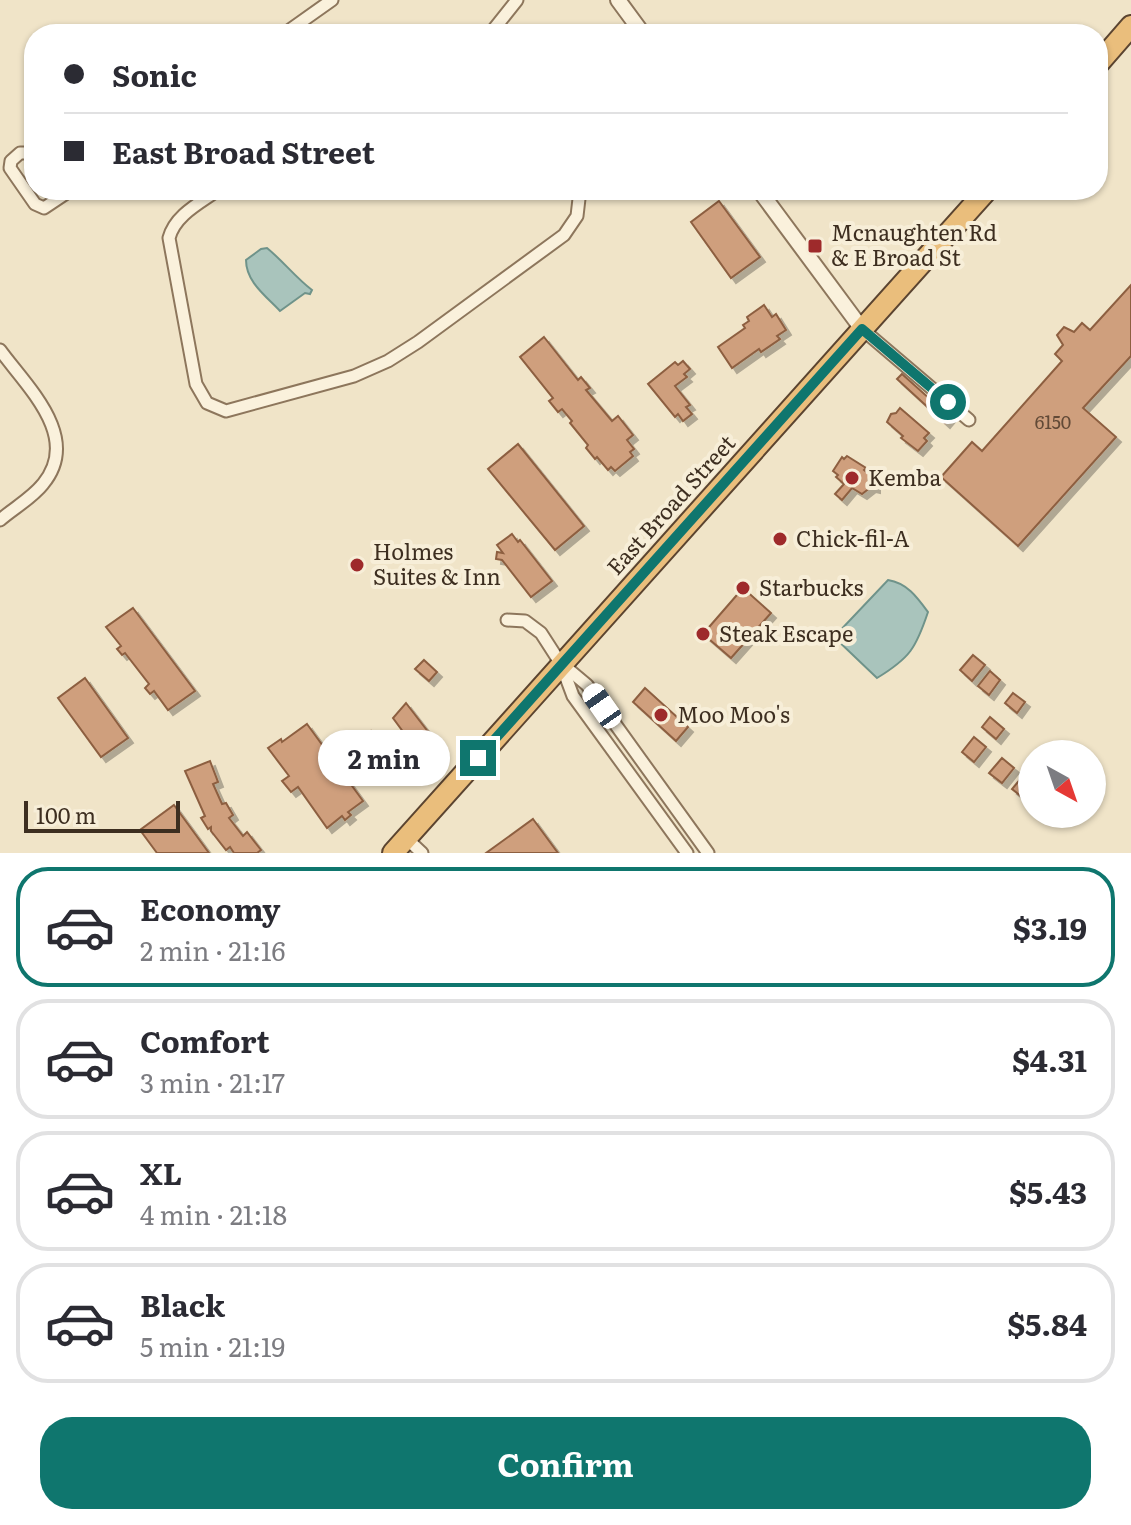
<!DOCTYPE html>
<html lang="en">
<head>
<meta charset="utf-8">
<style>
  body { margin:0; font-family:Literata,serif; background:#f7f7f7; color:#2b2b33; height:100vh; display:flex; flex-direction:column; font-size:30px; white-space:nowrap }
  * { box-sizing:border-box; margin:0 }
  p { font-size:26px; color:#7c7c81 }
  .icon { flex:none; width:44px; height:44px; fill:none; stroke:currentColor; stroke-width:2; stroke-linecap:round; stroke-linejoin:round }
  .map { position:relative; height:853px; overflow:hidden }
  .panel { display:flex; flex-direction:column; background:#fff; flex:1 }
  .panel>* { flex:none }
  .guide { position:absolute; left:24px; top:24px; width:1084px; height:176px; border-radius:32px; box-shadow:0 2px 6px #0004; display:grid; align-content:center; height:176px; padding:0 40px; background:#fff }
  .needle { width:52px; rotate:140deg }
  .controls { position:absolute; left:1018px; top:740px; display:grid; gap:16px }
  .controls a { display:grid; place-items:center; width:88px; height:88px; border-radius:50%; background:#fff; box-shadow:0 2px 6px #0004; font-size:40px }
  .scale { position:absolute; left:24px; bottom:20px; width:156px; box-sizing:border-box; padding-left:8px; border:4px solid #3d2e20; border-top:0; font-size:22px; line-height:28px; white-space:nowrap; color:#3d2e20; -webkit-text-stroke:6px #f7eed8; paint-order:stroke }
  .end { position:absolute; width:36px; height:36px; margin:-18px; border:10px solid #0f766e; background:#fff; box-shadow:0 0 0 4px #fff }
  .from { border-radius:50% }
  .bubble { position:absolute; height:56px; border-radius:28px; background:#fff; box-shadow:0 2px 6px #0004; font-size:26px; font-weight:700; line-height:56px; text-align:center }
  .car { position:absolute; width:24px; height:48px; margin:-24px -12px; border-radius:10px; box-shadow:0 0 6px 2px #0007; background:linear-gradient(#fff 24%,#345 0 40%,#fff 0 76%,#345 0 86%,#fff 0) }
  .guide b { display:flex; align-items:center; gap:28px; height:76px; font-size:30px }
  .guide b+b { border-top:2px solid #e1e1e2 }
  .guide i { width:20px; height:20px; background:#2b2b33 }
  ul { padding:14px 0 0; list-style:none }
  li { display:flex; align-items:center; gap:24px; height:120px; margin:0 16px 12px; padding:0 24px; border:4px solid #e1e1e2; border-radius:32px }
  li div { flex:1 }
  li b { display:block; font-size:30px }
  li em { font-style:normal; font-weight:700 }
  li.selected { border-color:#0f766e }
  li>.icon { width:72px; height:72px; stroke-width:1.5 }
  .button { display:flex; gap:16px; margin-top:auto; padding:16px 40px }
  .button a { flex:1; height:92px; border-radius:32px; background:#0f766e; color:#fff; font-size:32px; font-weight:700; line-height:92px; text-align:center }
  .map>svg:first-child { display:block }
  .water { fill:#a9c4bc; stroke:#6f938a; stroke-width:2 }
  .building { fill:#cf9f7d; stroke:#8d5f41; stroke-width:2; filter:url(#shadow) }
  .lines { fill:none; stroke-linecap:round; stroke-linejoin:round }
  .minor-casing { stroke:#8d765c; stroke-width:15 }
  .tertiary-casing { stroke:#8d765c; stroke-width:18 }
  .trunk-casing { stroke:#5b4430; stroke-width:24 }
  .minor { stroke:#faf1dc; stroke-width:11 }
  .tertiary { stroke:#faf1dc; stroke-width:14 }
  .trunk { stroke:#eabe7c; stroke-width:20 }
  .route { stroke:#0f766e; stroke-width:10 }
  .poi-dot { fill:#9e2a2b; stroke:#f7eed8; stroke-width:3 }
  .labels { text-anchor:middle; stroke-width:8; stroke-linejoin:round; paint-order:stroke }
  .number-label { font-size:18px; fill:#624a37 }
  .poi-label { font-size:22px; fill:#3d2e20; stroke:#f7eed8; text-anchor:start }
  .street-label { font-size:22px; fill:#3d2e20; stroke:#f7eed8 }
</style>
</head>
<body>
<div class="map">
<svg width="1131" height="853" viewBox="0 0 1131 853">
  <defs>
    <filter id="shadow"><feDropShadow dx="5" dy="5" stdDeviation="0" flood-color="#0004"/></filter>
  </defs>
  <rect width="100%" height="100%" fill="#f0e4c8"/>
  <g class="water">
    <path d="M 267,248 C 283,261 296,278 312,290 L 310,294 L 305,293 L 280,311 C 266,296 246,282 246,260 L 261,249 Z"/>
    <path d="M 888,580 C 907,583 917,597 928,612 C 916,648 910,658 877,678 L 834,637 Z"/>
  </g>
  <g class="building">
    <path d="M 719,201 L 760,257 L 731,278 L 691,222 Z"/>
    <path d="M 1131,285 L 1131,356 L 1083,408 L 1116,437 L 1018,546 L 941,477 L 972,442 L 982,451 L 1062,361 L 1055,354 L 1063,345 L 1057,335 L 1064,327 L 1074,332 L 1082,323 L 1090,330 Z"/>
    <path d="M 764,305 L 772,317 L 776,314 L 786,330 L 777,336 L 780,339 L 761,352 L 759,349 L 732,368 L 718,347 L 745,328 L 743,325 L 749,321 L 747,317 Z"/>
    <path d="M 544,337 L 578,380 L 581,377 L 590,388 L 586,390 L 612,421 L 618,416 L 633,435 L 627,440 L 634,449 L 630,452 L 633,456 L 615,471 L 611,467 L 608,470 L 597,457 L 595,459 L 586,448 L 588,445 L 570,423 L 572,421 L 562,409 L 558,412 L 549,401 L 553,398 L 520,357 Z"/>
    <path d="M 683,361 L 690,369 L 684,374 L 687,377 L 675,386 L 690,405 L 686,407 L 692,414 L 683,421 L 678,414 L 675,417 L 648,384 L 675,362 L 678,365 Z"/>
    <path d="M 902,374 L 950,417 L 945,423 L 897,379 Z"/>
    <path d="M 900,408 L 929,433 L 924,438 L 927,441 L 918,451 L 901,438 L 903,436 L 887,422 L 891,414 L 896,413 Z"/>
    <path d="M 518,444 L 584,526 L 555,550 L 488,469 Z"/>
    <path d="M 847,456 L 866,468 L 864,470 L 870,475 L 868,481 L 875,482 L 875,488 L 871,487 L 862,494 L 852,488 L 842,500 L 835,494 L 844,484 L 836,477 L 838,475 L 833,471 L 842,457 L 844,459 Z"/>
    <path d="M 512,534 L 518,542 L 520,540 L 552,581 L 531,597 L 502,560 L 496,559 L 497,552 L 503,553 L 497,545 Z"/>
    <path d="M 743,588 L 771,613 L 731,658 L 703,634 Z"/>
    <path d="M 133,608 L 195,691 L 168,710 L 154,691 L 150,694 L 145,688 L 149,684 L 125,653 L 122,655 L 117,649 L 121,646 L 106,627 Z"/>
    <path d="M 973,655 L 985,665 L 972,681 L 960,670 Z"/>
    <path d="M 424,660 L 437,672 L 429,681 L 415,669 Z"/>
    <path d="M 990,671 L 1000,680 L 989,695 L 978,686 Z"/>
    <path d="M 85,678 L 128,738 L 101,757 L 58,698 Z"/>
    <path d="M 645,688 L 688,727 L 676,741 L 633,702 Z"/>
    <path d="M 1013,693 L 1025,702 L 1017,713 L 1005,703 Z"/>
    <path d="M 406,703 L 429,733 L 415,748 L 393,718 Z"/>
    <path d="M 990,717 L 1004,729 L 996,739 L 982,727 Z"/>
    <path d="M 307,724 L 363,801 L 348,812 L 351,815 L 345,820 L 342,816 L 327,828 L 298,787 L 291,792 L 282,781 L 289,776 L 268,748 L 281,739 L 282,742 Z"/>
    <path d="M 371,731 L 394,763 L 396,769 L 388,775 L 384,770 L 376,777 L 352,745 Z"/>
    <path d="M 974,737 L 986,747 L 974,762 L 962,752 Z"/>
    <path d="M 1002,758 L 1014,768 L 1002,783 L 989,773 Z"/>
    <path d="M 210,761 L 218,782 L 213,784 L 222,804 L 226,803 L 233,815 L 229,818 L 243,836 L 247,832 L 261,850 L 257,853 L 234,853 L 230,847 L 226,850 L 211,831 L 211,827 L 208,829 L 201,818 L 205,816 L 185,771 Z"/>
    <path d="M 1023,776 L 1032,783 L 1032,795 L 1027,801 L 1012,789 Z"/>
    <path d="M 174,805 L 209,853 L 157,853 L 140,830 Z"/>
    <path d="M 533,819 L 558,853 L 486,853 Z"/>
  </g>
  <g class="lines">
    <g class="minor-casing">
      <g id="minor">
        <path d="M 284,34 L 332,0"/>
        <path d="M 490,34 L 517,0"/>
        <path d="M 34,157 L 29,153 L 20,153 L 11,161 L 10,168 L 35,204 L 44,208 L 71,190"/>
        <path d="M 218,190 C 200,203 175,215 169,238 L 196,384 L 207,403 L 226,411 L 354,376 L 388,361 L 418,342 L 564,235 L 577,216 L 580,190"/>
        <path d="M 862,329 L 969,420"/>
        <path d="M 0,350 C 27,387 82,437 43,484 C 32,498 14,508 0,520"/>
        <path d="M 507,620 L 525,621 L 541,633 L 561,664 L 573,696 L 687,853"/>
        <path d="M 562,664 L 587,685 L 708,853"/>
        <path d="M 406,838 L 422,853"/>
      </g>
    </g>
    <g class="tertiary-casing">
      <g id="tertiary">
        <path d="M 618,0 L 643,34"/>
        <path d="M 759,190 L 862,329"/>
      </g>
    </g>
    <g class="trunk-casing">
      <g id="trunk">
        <path d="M 1098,64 L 1131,26"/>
        <path d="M 393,853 L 987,190"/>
      </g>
    </g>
    <use href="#minor" class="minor"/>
    <use href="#tertiary" class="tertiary"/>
    <use href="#trunk" class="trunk"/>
  </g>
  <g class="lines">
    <path class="route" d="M 478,758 L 862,329 L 948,402"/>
  </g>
  <g class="poi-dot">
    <rect x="807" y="238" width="16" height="16" rx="4"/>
    <circle cx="852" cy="478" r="8"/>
    <circle cx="780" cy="539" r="8"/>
    <circle cx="357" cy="565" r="8"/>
    <circle cx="743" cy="588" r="8"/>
    <circle cx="703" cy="634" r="8"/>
    <circle cx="661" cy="715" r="8"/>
  </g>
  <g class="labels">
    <g class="number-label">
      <text x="1053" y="429">6150</text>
    </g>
    <g class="poi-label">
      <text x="831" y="241">Mcnaughten Rd<tspan x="831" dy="25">&amp; E Broad St</tspan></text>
      <text x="868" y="486">Kemba</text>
      <text x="796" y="547">Chick-fil-A</text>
      <text x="373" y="560">Holmes<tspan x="373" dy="25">Suites &amp; Inn</tspan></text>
      <text x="759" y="596">Starbucks</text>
      <text x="719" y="642">Steak Escape</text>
      <text x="677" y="723">Moo Moo's</text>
    </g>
    <g class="street-label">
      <text transform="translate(671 505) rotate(-48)" y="8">East Broad Street</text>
    </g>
  </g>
</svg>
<div class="controls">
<a><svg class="needle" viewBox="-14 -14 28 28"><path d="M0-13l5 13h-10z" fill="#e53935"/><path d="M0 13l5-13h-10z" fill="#7c7c81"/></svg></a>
</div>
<div class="scale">100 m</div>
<i class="end from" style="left:948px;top:402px"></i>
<i class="end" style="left:478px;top:758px"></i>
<div class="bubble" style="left:318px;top:730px;width:132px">2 min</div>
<i class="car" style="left:602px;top:706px;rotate:325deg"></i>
<div class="guide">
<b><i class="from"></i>Sonic</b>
<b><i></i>East Broad Street</b>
</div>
</div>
<section class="panel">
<ul>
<li class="selected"><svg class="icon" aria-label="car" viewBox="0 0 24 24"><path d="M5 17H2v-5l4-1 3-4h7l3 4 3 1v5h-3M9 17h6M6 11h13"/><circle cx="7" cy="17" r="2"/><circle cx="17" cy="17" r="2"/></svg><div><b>Economy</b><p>2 min · 21:16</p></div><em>$3.19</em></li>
<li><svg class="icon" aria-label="car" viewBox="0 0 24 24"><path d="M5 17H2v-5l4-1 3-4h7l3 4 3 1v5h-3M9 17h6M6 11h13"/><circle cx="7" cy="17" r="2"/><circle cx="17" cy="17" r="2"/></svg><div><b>Comfort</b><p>3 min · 21:17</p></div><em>$4.31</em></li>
<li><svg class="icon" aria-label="car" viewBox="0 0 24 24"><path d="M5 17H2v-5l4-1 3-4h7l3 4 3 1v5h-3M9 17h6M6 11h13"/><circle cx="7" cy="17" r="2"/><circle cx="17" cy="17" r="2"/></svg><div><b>XL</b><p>4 min · 21:18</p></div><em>$5.43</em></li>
<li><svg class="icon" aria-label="car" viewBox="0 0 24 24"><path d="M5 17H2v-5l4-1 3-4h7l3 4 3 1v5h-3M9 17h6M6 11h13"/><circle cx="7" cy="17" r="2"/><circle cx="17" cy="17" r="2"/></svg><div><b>Black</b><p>5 min · 21:19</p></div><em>$5.84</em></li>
</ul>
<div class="button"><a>Confirm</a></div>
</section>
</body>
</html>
